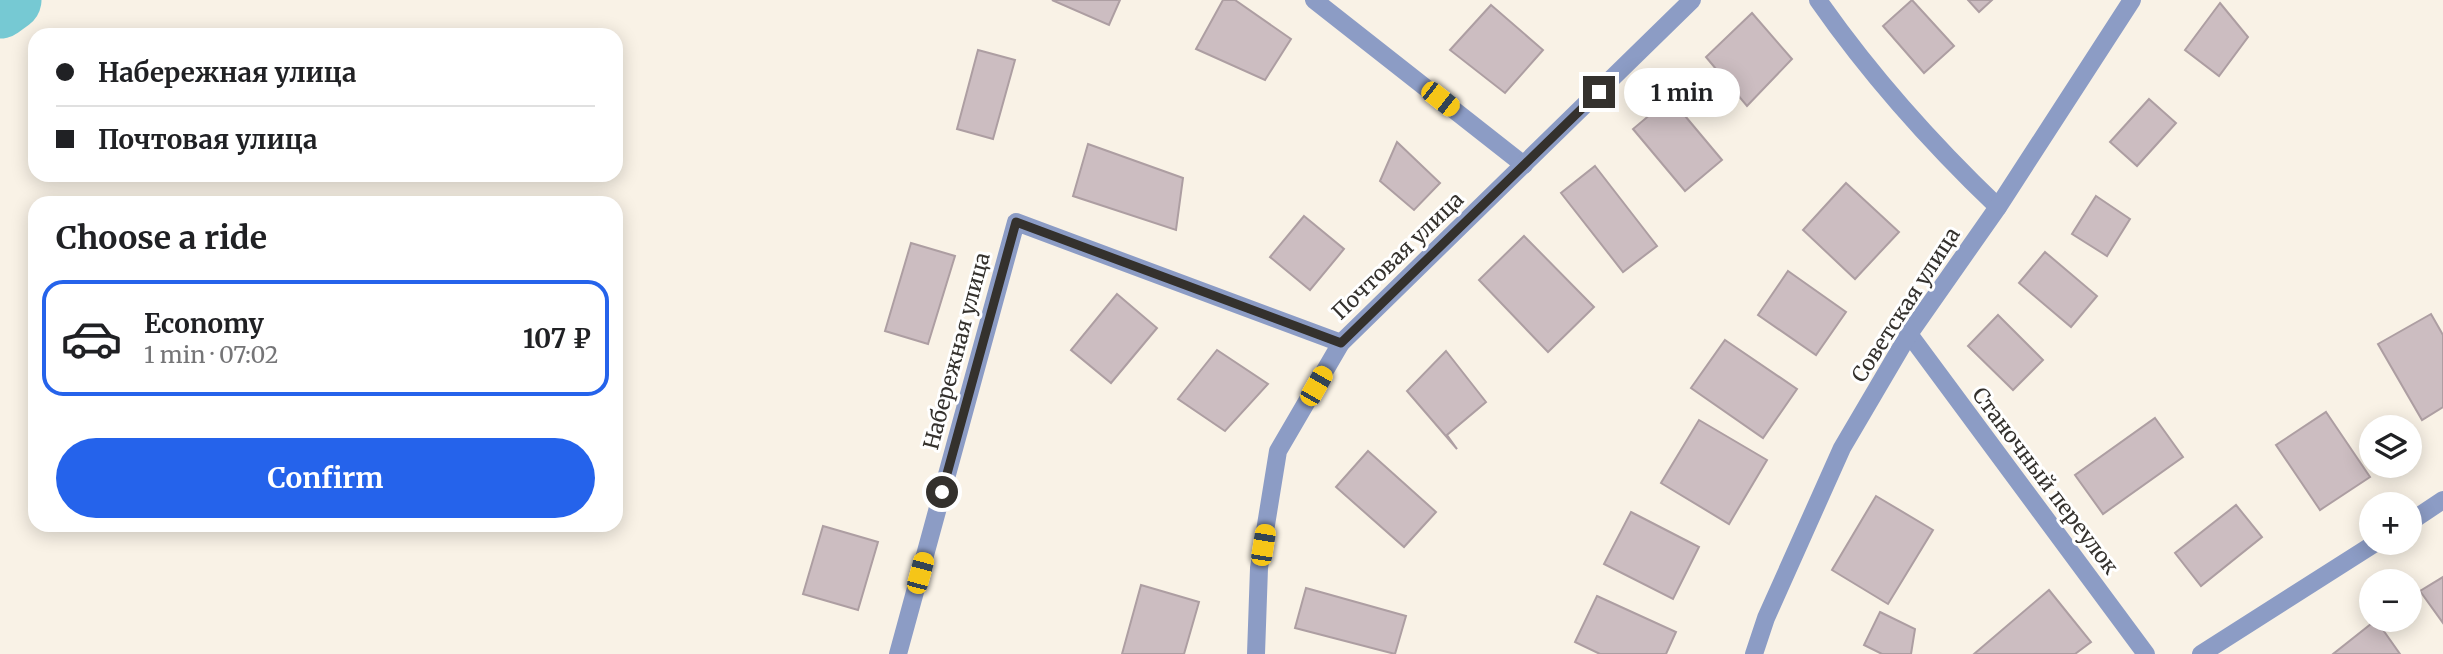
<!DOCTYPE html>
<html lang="en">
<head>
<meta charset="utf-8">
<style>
  body { margin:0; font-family:Merriweather,serif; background:#f2f2f2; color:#202124; height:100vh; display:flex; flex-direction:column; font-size:26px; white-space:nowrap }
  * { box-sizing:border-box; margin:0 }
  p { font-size:23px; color:#757577 }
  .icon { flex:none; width:38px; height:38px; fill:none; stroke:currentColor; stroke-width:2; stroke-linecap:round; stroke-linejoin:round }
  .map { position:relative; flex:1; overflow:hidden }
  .details { position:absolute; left:28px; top:196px; width:595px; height:336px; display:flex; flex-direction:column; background:#fff; border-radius:21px; box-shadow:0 4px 18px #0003 }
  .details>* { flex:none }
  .guide { position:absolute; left:28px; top:28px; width:595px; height:154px; border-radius:21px; box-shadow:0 4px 18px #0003; display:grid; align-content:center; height:154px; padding:0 28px; background:#fff }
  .fabs { position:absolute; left:2359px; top:415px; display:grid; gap:14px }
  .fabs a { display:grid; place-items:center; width:63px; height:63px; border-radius:50%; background:#fff; box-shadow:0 4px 18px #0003; font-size:35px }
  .end { position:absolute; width:32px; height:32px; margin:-16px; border:9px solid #34312d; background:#fff; box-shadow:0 0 0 4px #fff }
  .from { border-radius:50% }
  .bubble { position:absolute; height:49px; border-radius:24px; background:#fff; box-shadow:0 4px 18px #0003; font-size:23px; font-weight:700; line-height:49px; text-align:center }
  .car { position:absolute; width:21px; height:42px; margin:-21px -10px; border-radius:9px; box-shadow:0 0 5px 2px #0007; background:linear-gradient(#f5c518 24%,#345 0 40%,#f5c518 0 76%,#345 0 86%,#f5c518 0) }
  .guide b { display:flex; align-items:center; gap:24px; height:66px; font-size:26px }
  .guide b+b { border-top:2px solid #e0e0e0 }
  .guide i { width:18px; height:18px; background:#202124 }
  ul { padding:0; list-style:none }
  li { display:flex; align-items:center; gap:21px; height:116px; margin:0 14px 10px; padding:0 14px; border:4px solid #e0e0e0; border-radius:21px }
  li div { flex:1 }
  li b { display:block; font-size:26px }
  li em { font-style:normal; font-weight:700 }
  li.on { border-color:#2563eb }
  li>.icon { width:63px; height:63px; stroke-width:1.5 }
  h2 { padding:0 28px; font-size:32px; line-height:84px }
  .primary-button { display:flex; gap:14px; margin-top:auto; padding:14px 28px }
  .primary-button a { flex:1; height:80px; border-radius:42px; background:#2563eb; color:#fff; font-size:28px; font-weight:700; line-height:80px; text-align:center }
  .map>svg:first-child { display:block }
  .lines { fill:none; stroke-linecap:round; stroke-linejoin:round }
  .river { stroke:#76c9d3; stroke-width:61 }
  .building { fill:#ccbdc1; stroke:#ad9ea2; stroke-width:2 }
  .minor { stroke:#8c9cc5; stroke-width:18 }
  .tertiary { stroke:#8c9cc5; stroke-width:18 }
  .route { stroke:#34312d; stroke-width:9 }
  .labels { text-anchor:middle; stroke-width:6; stroke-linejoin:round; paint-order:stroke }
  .street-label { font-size:21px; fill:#34312d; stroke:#fff }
</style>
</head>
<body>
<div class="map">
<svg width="2443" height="654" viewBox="0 0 2443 654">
  <rect width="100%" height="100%" fill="#f9f2e6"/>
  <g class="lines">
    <path class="river" d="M 0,8 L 11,0"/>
  </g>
  <g class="building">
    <path d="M 1052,0 L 1120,0 L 1109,25 Z"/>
    <path d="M 1223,0 L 1235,0 L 1291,39 L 1265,80 L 1196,49 Z"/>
    <path d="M 1912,0 L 1954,46 L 1924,73 L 1883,26 Z"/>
    <path d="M 1968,0 L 1992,0 L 1979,12 Z"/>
    <path d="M 2220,3 L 2248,37 L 2219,76 L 2185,50 Z"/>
    <path d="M 1491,5 L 1543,50 L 1505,93 L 1450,50 Z"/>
    <path d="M 1752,13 L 1792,59 L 1747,106 L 1706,57 Z"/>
    <path d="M 978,50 L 1015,60 L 993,139 L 957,129 Z"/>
    <path d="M 1670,98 L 1722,160 L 1685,191 L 1633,129 Z"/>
    <path d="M 2149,99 L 2176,123 L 2137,166 L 2110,142 Z"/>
    <path d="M 1397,142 L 1440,183 L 1414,210 L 1380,181 Z"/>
    <path d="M 1088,144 L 1183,178 L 1176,230 L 1073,196 Z"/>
    <path d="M 1595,166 L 1657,246 L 1623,272 L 1561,193 Z"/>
    <path d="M 1846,183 L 1899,232 L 1855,279 L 1803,230 Z"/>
    <path d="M 2096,196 L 2130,219 L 2107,256 L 2072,234 Z"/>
    <path d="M 1304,216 L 1344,249 L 1310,290 L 1270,257 Z"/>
    <path d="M 1524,236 L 1594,307 L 1548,352 L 1479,280 Z"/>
    <path d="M 911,243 L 955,256 L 928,344 L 885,331 Z"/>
    <path d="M 2045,252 L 2097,296 L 2071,327 L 2019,283 Z"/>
    <path d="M 1788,271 L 1846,312 L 1816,355 L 1758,315 Z"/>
    <path d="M 1117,294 L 1157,328 L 1111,383 L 1071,350 Z"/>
    <path d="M 2431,314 L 2443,335 L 2443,407 L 2422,420 L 2378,344 Z"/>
    <path d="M 1998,315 L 2043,360 L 2013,390 L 1968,346 Z"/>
    <path d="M 1725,340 L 1797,389 L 1763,438 L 1691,388 Z"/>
    <path d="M 1217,350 L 1268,384 L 1225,431 L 1178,399 Z"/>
    <path d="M 1446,351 L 1486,402 L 1447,435 L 1457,449 L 1407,391 Z"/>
    <path d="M 2326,412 L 2370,477 L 2320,510 L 2276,445 Z"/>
    <path d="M 2155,418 L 2183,457 L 2103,514 L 2075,475 Z"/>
    <path d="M 1699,420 L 1767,460 L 1729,524 L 1661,483 Z"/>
    <path d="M 1368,451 L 1436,512 L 1404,547 L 1336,487 Z"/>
    <path d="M 1876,496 L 1933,530 L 1888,604 L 1832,570 Z"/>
    <path d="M 2236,505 L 2262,537 L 2201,586 L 2175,553 Z"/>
    <path d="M 1631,512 L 1699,547 L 1673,599 L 1604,564 Z"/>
    <path d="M 823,526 L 878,542 L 858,610 L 803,594 Z"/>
    <path d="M 2443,577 L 2443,623 L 2420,591 Z"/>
    <path d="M 1141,585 L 1199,602 L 1184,654 L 1122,654 Z"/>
    <path d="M 1306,588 L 1406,616 L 1395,654 L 1295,628 Z"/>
    <path d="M 2049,590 L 2091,642 L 2075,654 L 1974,654 Z"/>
    <path d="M 1597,596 L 1676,632 L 1666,654 L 1600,654 L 1575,642 Z"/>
    <path d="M 1880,612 L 1915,629 L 1911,654 L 1882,654 L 1864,645 Z"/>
    <path d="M 2376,620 L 2400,654 L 2333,654 Z"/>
  </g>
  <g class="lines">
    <g class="minor">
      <path d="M 1314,0 L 1524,165"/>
      <path d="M 1818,0 C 1871,76 1931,143 1998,207"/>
      <path d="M 1909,334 L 2146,654"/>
      <path d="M 2410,522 L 2443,500"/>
      <path d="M 898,654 L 1016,222 L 1341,343"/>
      <path d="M 1256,654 L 1259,568 L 1278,451 L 1341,343 L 1692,0"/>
      <path d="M 2201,654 L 2377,542"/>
    </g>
    <path class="tertiary" d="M 1754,654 L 1766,618 L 1842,448 L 1909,334 L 1998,207 L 2132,0"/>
  </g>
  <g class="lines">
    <path class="route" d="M 942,492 L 1016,222 L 1341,343 L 1599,92"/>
  </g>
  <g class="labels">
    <g class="street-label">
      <text transform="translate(1398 256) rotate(-44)" y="7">Почтовая улица</text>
      <text transform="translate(1906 305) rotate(-57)" y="7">Советская улица</text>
      <text transform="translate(957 351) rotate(-75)" y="7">Набережная улица</text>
      <text transform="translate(2045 481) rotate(53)" y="7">Станочный переулок</text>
    </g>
  </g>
</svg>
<div class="fabs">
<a><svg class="icon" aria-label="layers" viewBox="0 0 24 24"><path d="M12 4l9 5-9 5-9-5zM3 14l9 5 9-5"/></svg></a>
<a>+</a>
<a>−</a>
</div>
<i class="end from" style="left:942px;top:492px"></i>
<i class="end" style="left:1599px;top:92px"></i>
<div class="bubble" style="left:1624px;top:68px;width:116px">1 min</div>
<i class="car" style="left:1440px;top:99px;rotate:128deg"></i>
<i class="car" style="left:1316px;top:386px;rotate:30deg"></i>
<i class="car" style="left:1263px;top:545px;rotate:9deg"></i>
<i class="car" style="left:920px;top:573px;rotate:15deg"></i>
<div class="guide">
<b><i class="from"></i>Набережная улица</b>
<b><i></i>Почтовая улица</b>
</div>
<section class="details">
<h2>Choose a ride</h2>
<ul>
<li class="on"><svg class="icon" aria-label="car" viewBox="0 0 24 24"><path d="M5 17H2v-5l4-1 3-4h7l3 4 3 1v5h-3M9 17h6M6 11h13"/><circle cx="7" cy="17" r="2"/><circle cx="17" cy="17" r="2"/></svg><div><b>Economy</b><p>1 min · 07:02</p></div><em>107 ₽</em></li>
</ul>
<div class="primary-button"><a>Confirm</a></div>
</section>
</div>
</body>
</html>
